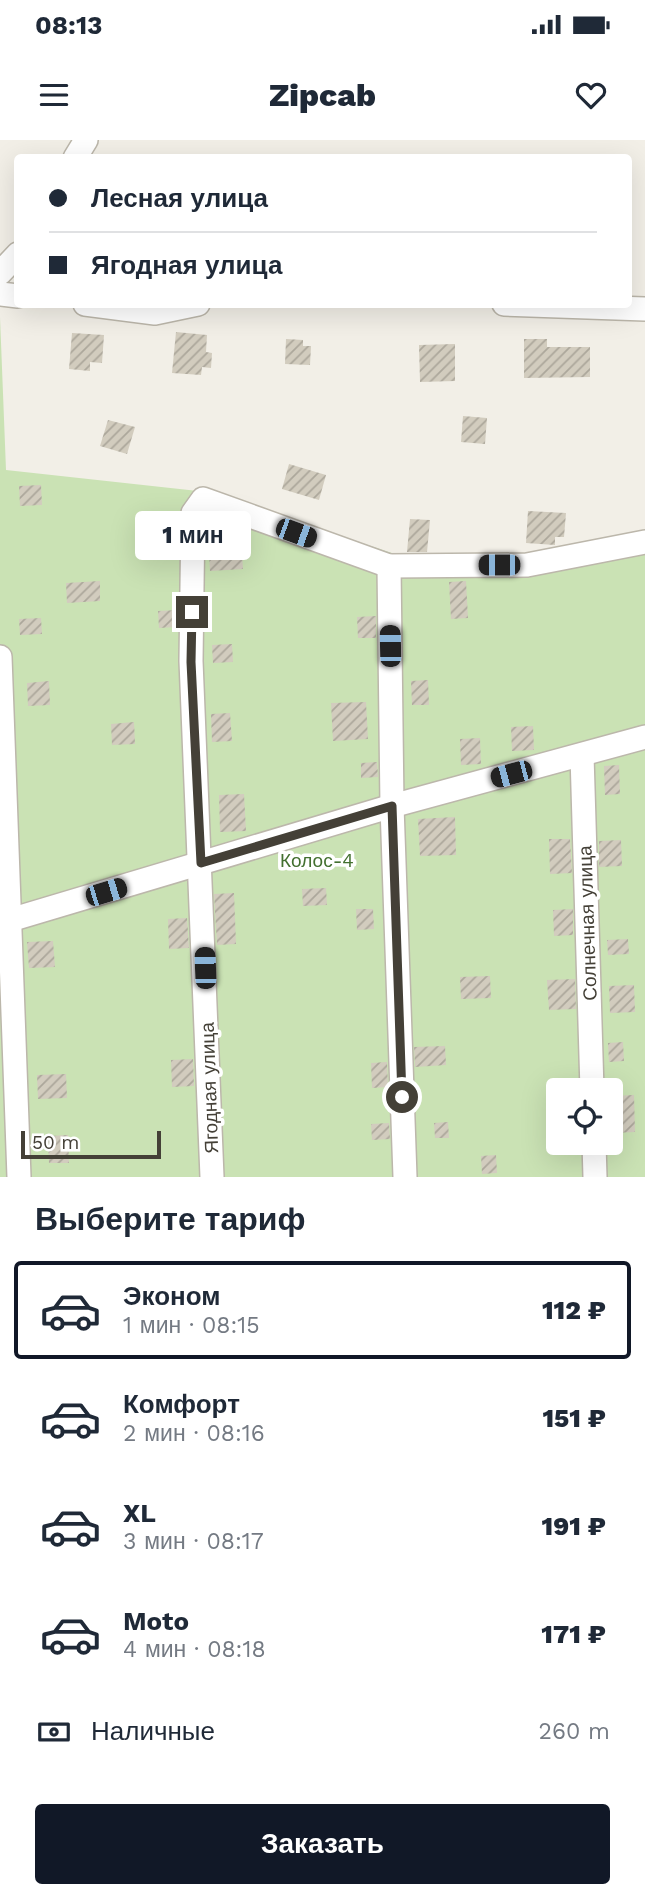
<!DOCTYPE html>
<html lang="ru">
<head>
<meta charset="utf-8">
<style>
  body { margin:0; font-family:"Work Sans",sans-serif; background:#f6f6f7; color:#1f2937; height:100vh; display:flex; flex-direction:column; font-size:26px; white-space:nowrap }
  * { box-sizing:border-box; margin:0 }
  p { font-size:23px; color:#747a83 }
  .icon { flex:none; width:38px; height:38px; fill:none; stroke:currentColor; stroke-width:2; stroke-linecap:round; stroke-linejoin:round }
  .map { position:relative; height:1037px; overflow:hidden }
  .drawer { display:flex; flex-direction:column; background:#fff; flex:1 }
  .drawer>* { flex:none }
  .top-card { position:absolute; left:14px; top:14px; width:618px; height:154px; border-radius:7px; box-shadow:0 7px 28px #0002; display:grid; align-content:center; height:154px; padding:0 35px; background:#fff }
  .fabs { position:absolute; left:546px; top:938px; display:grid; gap:14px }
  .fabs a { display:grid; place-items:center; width:77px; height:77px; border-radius:7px; background:#fff; box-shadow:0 7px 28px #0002; font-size:35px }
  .scale { position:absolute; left:21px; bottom:18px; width:140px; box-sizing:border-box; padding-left:7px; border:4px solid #444037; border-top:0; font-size:19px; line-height:24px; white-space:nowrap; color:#444037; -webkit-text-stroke:5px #fff; paint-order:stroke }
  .end { position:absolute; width:32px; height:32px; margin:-16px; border:9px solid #444037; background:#fff; box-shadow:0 0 0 4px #fff }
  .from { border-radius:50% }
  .bubble { position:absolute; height:49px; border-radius:7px; background:#fff; box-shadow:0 7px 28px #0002; font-size:23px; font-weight:800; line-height:49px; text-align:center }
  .car { position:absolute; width:21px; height:42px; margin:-21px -10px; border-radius:9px; box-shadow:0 0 5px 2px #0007; background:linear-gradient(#222 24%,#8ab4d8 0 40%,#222 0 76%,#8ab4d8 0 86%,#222 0) }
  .top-card b { display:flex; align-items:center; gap:24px; height:66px; font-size:26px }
  .top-card b+b { border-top:2px solid #e0e1e3 }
  .top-card i { width:18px; height:18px; background:#1f2937 }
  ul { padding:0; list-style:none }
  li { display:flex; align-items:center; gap:21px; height:98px; margin:0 14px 10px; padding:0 21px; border:4px solid transparent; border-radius:7px }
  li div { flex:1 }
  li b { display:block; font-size:26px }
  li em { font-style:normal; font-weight:800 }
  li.active { border-color:#111827 }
  li>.icon { width:63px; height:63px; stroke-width:1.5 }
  h2 { padding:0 35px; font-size:32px; line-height:84px }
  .pay { display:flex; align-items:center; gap:18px; height:77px; padding:0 35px; font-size:26px }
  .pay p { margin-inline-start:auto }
  .action { display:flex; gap:14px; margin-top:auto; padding:14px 35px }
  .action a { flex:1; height:80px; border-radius:7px; background:#111827; color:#fff; font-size:28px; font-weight:800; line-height:80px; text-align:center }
  .status { display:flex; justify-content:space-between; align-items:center; height:49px; padding:0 35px; background:#fff; direction:ltr }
  .status svg { height:19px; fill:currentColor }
  header { display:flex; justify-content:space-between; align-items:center; height:91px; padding:0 35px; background:#fff; font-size:32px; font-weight:800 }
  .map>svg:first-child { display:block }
  .green { fill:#cae2b4; fill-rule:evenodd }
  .building { fill:url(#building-hatch) }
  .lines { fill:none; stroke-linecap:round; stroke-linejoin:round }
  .minor-casing { stroke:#bcb7ab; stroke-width:26 }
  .minor { stroke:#fff; stroke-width:23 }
  .route { stroke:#444037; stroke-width:9 }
  .labels { text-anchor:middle; stroke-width:7; stroke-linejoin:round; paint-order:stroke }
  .park-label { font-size:19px; fill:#437030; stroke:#fff }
  .street-label { font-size:19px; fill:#444037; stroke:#fff }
</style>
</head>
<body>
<div class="status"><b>08:13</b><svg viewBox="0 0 49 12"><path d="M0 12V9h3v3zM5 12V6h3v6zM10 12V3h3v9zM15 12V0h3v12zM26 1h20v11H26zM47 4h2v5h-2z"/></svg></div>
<header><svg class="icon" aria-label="menu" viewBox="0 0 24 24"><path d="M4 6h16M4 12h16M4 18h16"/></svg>Zipcab<svg class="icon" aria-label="heart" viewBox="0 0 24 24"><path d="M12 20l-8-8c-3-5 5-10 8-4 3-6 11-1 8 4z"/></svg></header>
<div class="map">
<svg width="645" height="1037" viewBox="0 0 645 1037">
  <defs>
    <pattern id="building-hatch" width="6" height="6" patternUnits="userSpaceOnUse" patternTransform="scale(1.75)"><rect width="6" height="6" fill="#d2ccbe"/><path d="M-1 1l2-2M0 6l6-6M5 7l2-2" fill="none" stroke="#aca79b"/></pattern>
  </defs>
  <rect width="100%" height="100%" fill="#f2efe7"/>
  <path class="green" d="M 0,177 L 6,330 L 207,352 L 392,413 L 513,418 L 645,395 L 645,1037 L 0,1037 ZM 558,950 L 611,950 L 611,1003 L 558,1003 Z"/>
  <g class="building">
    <path d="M 176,192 L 207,195 L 206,212 L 212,213 L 211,228 L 202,227 L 201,235 L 172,233 Z"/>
    <path d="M 72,193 L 104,195 L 102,223 L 90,222 L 90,231 L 69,229 Z"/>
    <path d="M 286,199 L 303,200 L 303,206 L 311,206 L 310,225 L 285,224 Z"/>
    <path d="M 524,199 L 547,199 L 547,207 L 590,207 L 590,237 L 524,238 Z"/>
    <path d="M 455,204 L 455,241 L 420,242 L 419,205 Z"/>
    <path d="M 463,276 L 487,278 L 485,304 L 461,302 Z"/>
    <path d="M 108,280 L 135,287 L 127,314 L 100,306 Z"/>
    <path d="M 289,324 L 326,335 L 319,360 L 282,349 Z"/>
    <path d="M 41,345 L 42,365 L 20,366 L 19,346 Z"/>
    <path d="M 528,371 L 566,373 L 564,397 L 555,397 L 555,405 L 526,403 Z"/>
    <path d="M 410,379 L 430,380 L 427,412 L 407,412 Z"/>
    <path d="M 241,395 L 243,429 L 210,431 L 208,396 Z"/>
    <path d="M 100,441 L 100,461 L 67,463 L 66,443 Z"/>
    <path d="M 466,441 L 468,478 L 451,479 L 449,442 Z"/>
    <path d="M 178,470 L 177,487 L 159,488 L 158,471 Z"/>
    <path d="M 376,476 L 376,498 L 358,498 L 357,477 Z"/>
    <path d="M 41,478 L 42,494 L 20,495 L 19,479 Z"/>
    <path d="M 232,504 L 233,522 L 213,523 L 212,505 Z"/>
    <path d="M 428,540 L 429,565 L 412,565 L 411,541 Z"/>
    <path d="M 49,541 L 50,565 L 28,566 L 27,543 Z"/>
    <path d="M 366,562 L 368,599 L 333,601 L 331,563 Z"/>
    <path d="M 230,573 L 232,601 L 212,602 L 211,574 Z"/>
    <path d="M 134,582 L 135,604 L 112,605 L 111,584 Z"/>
    <path d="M 533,586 L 534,610 L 512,611 L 511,587 Z"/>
    <path d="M 480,598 L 481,624 L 461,625 L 460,599 Z"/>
    <path d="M 377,622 L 378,637 L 361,638 L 361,623 Z"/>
    <path d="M 619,625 L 620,654 L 605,655 L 604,626 Z"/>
    <path d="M 244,654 L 246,691 L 220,692 L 219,655 Z"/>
    <path d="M 455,677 L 456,715 L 420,716 L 418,679 Z"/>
    <path d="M 549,699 L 570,699 L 572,733 L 550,734 Z"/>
    <path d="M 621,700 L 622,726 L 599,727 L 599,701 Z"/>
    <path d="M 326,748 L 327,765 L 303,766 L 302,749 Z"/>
    <path d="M 234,753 L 236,804 L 217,805 L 214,754 Z"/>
    <path d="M 356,769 L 373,769 L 374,789 L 357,790 Z"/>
    <path d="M 573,769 L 573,795 L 554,796 L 553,770 Z"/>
    <path d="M 187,778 L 189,808 L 169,809 L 168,779 Z"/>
    <path d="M 628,799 L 629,814 L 608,815 L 607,800 Z"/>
    <path d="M 53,801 L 55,827 L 29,828 L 27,802 Z"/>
    <path d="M 490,836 L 491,858 L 461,859 L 460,837 Z"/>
    <path d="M 575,839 L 576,869 L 549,870 L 547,840 Z"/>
    <path d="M 634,845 L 635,872 L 610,873 L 609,846 Z"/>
    <path d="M 623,902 L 624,921 L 609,922 L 608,903 Z"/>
    <path d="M 445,906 L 446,925 L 415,927 L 414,907 Z"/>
    <path d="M 193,919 L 194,946 L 172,947 L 171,920 Z"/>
    <path d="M 387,922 L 388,947 L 372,948 L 371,923 Z"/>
    <path d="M 66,934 L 67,958 L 38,959 L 37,935 Z"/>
    <path d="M 634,955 L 635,992 L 614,993 L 612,956 Z"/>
    <path d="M 448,982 L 449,998 L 435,998 L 434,983 Z"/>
    <path d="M 389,983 L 390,999 L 372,1000 L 371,984 Z"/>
    <path d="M 68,995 L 69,1023 L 49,1023 L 48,996 Z"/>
    <path d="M 496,1015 L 497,1033 L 482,1034 L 481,1016 Z"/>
  </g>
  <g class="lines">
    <g class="minor-casing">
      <g id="minor">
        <path d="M 75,18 L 86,0"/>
        <path d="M 0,133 L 18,114"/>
        <path d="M 0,154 L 18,156"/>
        <path d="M 85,164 L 155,173 L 198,164"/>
        <path d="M 504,164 L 645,169"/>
        <path d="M 389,426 L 392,666 L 405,1037"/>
        <path d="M 0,517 L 19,1037"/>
        <path d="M 582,615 L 592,950"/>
        <path d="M 0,783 L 392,666 L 645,597"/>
        <path d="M 594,1003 L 595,1037"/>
        <path d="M 212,1037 L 191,521 L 193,373 L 203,359 L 389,426 L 527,425 L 645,402"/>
      </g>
    </g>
    <use href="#minor" class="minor"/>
  </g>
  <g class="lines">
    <path class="route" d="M 192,472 L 191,522 L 201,723 L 392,666 L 402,957"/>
  </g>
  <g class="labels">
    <g class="park-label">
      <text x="317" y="727">Колос-4</text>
    </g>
    <g class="street-label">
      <text transform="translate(587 783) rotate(-92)" y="7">Солнечная улица</text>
      <text transform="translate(209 948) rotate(-92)" y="7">Ягодная улица</text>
    </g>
  </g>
</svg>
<div class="fabs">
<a><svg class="icon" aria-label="locate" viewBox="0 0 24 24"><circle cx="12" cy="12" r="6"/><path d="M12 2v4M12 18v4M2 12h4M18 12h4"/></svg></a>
</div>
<div class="scale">50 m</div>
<i class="end from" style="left:402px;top:957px"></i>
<i class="end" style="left:192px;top:472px"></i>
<div class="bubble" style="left:135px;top:371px;width:116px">1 мин</div>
<i class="car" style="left:296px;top:393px;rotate:110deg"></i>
<i class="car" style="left:499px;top:425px;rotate:270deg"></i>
<i class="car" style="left:390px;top:506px;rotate:359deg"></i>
<i class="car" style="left:511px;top:634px;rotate:255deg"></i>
<i class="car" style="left:106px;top:752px;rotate:73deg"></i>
<i class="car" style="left:205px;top:828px;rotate:358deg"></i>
<div class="top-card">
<b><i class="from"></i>Лесная улица</b>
<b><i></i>Ягодная улица</b>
</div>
</div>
<section class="drawer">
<h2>Выберите тариф</h2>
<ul>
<li class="active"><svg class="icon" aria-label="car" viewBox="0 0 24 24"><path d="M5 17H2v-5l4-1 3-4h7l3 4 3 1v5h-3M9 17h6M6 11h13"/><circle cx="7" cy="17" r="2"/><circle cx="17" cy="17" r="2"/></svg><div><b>Эконом</b><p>1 мин · 08:15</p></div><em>112 ₽</em></li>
<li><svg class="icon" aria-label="car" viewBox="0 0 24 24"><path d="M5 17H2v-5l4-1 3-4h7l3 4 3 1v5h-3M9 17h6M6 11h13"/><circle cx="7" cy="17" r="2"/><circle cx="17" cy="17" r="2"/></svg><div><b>Комфорт</b><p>2 мин · 08:16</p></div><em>151 ₽</em></li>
<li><svg class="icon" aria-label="car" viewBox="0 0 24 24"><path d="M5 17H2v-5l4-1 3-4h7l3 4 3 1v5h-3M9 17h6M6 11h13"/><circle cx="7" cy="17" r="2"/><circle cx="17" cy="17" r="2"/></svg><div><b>XL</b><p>3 мин · 08:17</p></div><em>191 ₽</em></li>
<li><svg class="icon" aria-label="car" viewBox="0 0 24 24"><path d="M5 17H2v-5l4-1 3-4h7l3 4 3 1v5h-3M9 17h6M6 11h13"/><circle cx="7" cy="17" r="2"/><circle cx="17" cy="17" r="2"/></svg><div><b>Moto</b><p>4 мин · 08:18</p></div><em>171 ₽</em></li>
</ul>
<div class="pay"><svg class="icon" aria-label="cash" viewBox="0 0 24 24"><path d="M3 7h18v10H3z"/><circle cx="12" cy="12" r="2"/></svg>Наличные<p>260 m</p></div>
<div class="action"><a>Заказать</a></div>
</section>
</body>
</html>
